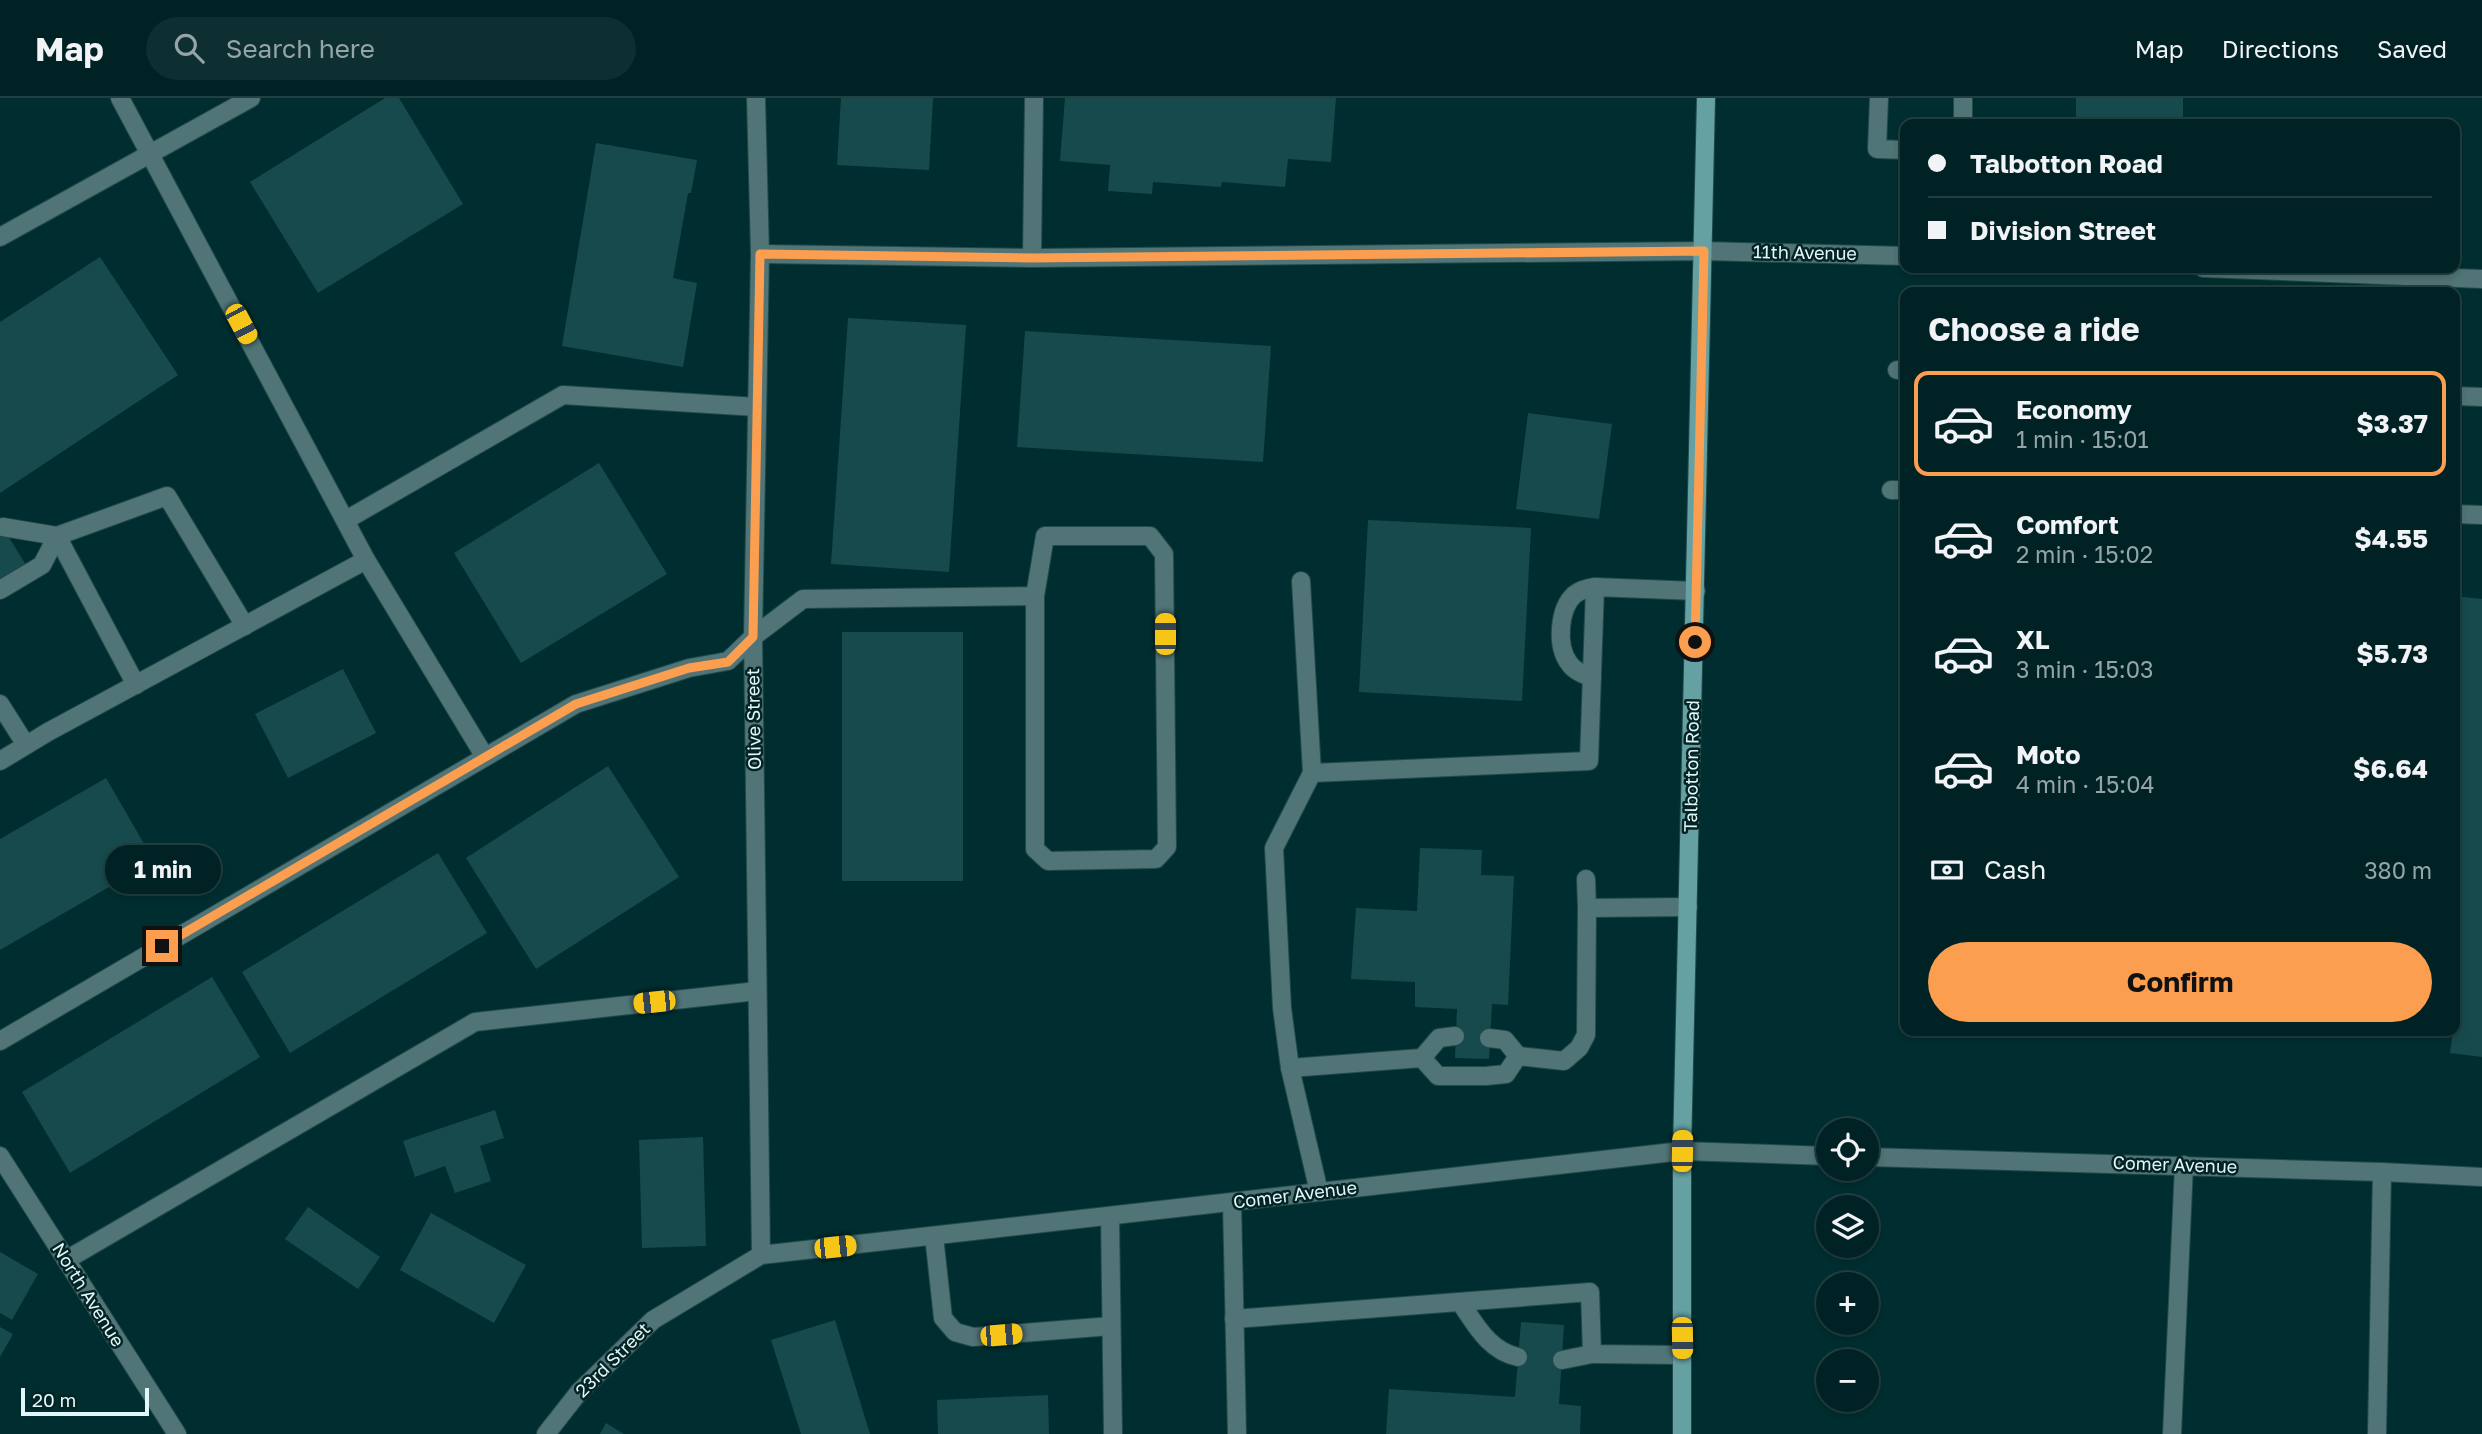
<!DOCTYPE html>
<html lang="en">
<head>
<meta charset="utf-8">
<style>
  body { margin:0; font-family:"Golos Text",sans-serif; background:#0e2f31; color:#f1f3f6; height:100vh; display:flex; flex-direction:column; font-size:26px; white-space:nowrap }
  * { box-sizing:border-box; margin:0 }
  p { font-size:23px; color:#95a4a6 }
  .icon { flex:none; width:38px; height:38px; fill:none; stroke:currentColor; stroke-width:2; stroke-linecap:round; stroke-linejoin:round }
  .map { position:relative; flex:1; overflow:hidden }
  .side { position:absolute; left:1900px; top:189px; width:560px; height:749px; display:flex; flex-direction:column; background:#002224; border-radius:14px; box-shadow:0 4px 10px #0003,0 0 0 2px #223f41 }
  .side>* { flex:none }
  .top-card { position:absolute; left:1900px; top:21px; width:560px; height:154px; border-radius:14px; box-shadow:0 4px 10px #0003,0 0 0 2px #223f41; display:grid; align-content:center; height:154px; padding:0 28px; background:#002224 }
  .fabs { position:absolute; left:1816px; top:1020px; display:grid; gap:14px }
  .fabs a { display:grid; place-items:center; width:63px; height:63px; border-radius:50%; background:#002224; box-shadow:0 4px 10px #0003,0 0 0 2px #223f41; font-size:35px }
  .scale { position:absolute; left:21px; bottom:18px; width:128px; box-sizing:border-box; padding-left:7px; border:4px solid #e1f7f8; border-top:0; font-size:19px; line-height:24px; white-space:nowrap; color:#e1f7f8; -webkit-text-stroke:5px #032325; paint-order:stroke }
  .end { position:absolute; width:32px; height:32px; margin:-16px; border:9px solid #fb9e50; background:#111; box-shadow:0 0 0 4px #111 }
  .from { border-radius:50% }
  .bubble { position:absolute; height:49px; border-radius:24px; background:#002224; box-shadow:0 4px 10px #0003,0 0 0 2px #223f41; font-size:23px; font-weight:700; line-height:49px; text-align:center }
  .car { position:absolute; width:21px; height:42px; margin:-21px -10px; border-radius:9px; box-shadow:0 0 5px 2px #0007; background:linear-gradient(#f5c518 24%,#345 0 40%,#f5c518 0 76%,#345 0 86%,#f5c518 0) }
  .top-card b { display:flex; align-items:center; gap:24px; height:66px; font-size:26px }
  .top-card b+b { border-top:2px solid #223f41 }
  .top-card i { width:18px; height:18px; background:#f1f3f6 }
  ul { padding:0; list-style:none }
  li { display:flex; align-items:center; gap:21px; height:105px; margin:0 14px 10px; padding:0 14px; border:4px solid transparent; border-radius:14px }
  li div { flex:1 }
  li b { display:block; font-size:26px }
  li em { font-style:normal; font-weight:700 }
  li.selected { border-color:#fb9e50 }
  li>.icon { width:63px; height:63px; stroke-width:1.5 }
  h2 { padding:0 28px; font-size:32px; line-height:84px }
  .pay { display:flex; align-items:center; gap:18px; height:77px; padding:0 28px; font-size:26px }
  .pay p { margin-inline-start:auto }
  .action { display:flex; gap:14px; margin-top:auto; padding:14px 28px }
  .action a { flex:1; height:80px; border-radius:42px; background:#fb9e50; color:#111; font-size:28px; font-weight:700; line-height:80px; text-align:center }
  header { display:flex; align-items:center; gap:42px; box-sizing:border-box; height:98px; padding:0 35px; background:#002224; border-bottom:2px solid #223f41 }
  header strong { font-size:33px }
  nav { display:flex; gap:38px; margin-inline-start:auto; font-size:24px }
  .search { width:490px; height:63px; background:#0e2f31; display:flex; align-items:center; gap:18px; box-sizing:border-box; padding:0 24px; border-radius:38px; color:#95a4a6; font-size:26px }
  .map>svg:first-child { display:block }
  .building { fill:#174a4d }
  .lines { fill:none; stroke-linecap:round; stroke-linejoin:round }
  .service-casing { stroke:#204a4c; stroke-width:20 }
  .minor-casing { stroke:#204a4c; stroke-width:20 }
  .secondary-casing { stroke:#204a4c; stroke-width:20 }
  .service { stroke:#517476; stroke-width:18 }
  .minor { stroke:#517476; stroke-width:18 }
  .secondary { stroke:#65a0a3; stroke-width:18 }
  .route { stroke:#fb9e50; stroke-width:9 }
  .labels { text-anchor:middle; stroke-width:5; stroke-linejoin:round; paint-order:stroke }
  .street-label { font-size:18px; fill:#e1f7f8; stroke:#032325 }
</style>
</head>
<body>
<header>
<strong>Map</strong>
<div class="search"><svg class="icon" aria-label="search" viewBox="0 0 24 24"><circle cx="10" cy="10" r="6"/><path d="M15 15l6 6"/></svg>Search here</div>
<nav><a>Map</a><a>Directions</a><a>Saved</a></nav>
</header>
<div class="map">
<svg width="2482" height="1336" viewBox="0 0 2482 1336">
  <rect width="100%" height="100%" fill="#002e30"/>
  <g class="building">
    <path d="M 385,0 L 399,0 L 463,106 L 318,195 L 250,84 Z"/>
    <path d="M 841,0 L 933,0 L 929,72 L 837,67 Z"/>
    <path d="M 1065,0 L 1336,0 L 1331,64 L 1288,61 L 1285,89 L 1222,84 L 1221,89 L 1153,84 L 1152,96 L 1108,93 L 1110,67 L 1060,63 Z"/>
    <path d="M 2076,0 L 2183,0 L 2183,20 L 2076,19 Z"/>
    <path d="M 596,45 L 697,62 L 691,95 L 688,95 L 673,180 L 697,185 L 683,269 L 562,248 Z"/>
    <path d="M 100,159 L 178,277 L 0,395 L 0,224 Z"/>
    <path d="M 848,220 L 966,227 L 949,474 L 831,466 Z"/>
    <path d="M 1025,233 L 1271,248 L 1263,364 L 1017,349 Z"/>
    <path d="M 1528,315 L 1612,326 L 1599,421 L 1516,411 Z"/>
    <path d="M 599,365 L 667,476 L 521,565 L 454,455 Z"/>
    <path d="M 1368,422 L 1531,430 L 1522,603 L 1359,594 Z"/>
    <path d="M 0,425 L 26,467 L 0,484 Z"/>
    <path d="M 2455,498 L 2482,501 L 2482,959 L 2450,955 L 2453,933 L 2455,933 L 2459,885 L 2455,885 Z"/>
    <rect x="842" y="534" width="121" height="249"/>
    <path d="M 343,571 L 376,635 L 288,680 L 255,616 Z"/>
    <path d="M 608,668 L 679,779 L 536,871 L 466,760 Z"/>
    <path d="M 106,680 L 154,763 L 0,852 L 0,741 Z"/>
    <path d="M 1420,750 L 1482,752 L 1481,777 L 1514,778 L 1508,907 L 1492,906 L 1489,961 L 1455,960 L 1457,911 L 1415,909 L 1415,884 L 1351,881 L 1356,810 L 1417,813 Z"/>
    <path d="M 438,755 L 487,835 L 290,955 L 242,874 Z"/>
    <path d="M 212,879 L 260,959 L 70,1075 L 22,994 Z"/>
    <path d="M 495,1012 L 504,1040 L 480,1048 L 491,1083 L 455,1095 L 445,1068 L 415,1079 L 403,1043 Z"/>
    <path d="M 703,1039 L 706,1148 L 642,1150 L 639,1042 Z"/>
    <path d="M 308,1109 L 380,1159 L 358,1191 L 285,1141 Z"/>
    <path d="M 431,1115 L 526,1167 L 494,1225 L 400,1172 Z"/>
    <path d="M 0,1154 L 38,1176 L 12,1222 L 0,1215 Z"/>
    <path d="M 835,1222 L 870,1336 L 801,1336 L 771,1242 Z"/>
    <path d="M 1521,1224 L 1564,1227 L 1559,1306 L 1581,1308 L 1580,1336 L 1386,1336 L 1389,1291 L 1515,1299 Z"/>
    <path d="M 0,1229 L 13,1236 L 0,1259 Z"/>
    <path d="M 1048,1297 L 1049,1336 L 938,1336 L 937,1302 Z"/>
    <path d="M 606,1325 L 624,1336 L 600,1336 Z"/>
  </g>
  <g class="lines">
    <g class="service-casing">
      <g id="service">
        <path d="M 120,0 L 366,462 L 485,659"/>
        <path d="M 1879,0 L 1877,51 L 1906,52"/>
        <path d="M 1963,26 L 1963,0"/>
        <path d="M 1032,160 L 1034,0"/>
        <path d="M 1897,272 L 1906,272"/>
        <path d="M 2455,298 L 2482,299"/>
        <path d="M 1891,392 L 1906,392"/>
        <path d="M 2455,416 L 2482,417"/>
        <path d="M 346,422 L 563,297 L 757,309"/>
        <path d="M 3,429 L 57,438 L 167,398 L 245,528"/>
        <path d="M 57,438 L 136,587"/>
        <path d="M 1301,483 L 1312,675 L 1589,663 L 1595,489 L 1696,493"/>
        <path d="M 0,492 L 42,467 L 57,438"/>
        <path d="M 753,539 L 803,501 L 1035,498 L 1035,751 L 1048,763 L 1156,761 L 1167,749 L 1164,456 L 1150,438 L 1045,438 L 1035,498"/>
        <path d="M 1592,580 C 1583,576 1574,573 1569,565 C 1556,548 1559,511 1574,497 C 1580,492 1588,490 1595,489"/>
        <path d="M 0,606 L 26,647"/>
        <path d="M 0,663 L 48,634 L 366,462"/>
        <path d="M 1312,675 L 1274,750 L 1282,910 L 1290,970 L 1319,1094"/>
        <path d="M 1586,781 L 1587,810"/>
        <path d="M 1489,940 L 1505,942 L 1518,958"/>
        <path d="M 1422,960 L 1439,940 L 1455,938"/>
        <path d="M 1290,970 L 1422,960 L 1438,978 L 1486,978 L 1506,976 L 1518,958 L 1564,963 L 1579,950 L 1586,937 L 1587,810 L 1688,809"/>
        <path d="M 1232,1104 L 1237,1336"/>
        <path d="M 1110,1118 L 1113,1336"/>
        <path d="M 934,1138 L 943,1220 L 955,1234 L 973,1239 L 1111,1228"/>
        <path d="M 66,1162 L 475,924 L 757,893"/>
        <path d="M 1460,1204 C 1476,1227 1489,1253 1518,1259"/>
        <path d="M 1234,1221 L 1590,1194 L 1592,1256 L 1682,1257"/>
        <path d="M 1562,1262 L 1592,1256"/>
        <path d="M 2172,1336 L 2184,1067"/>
        <path d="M 2377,1336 L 2382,1074"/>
      </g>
    </g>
    <g class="minor-casing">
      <g id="minor">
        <path d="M 756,0 L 760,156 L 753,539 L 761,1157"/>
        <path d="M 0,139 L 251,0"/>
        <path d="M 760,156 L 1032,160 L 1704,153 L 1906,158"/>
        <path d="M 2203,170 L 2482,181"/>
        <path d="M 0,943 L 576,606 L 689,570 L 728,563 L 753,539"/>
        <path d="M 0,1058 L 177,1336"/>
        <path d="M 1867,1059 L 2382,1074 L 2482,1079"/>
        <path d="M 546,1336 L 579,1294 L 653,1222 L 761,1157 L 1682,1053 L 1829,1058"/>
      </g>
    </g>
    <g class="secondary-casing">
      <path id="secondary" d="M 1682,1336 L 1682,1053 L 1706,0"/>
    </g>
    <use href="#service" class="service"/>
    <use href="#minor" class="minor"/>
    <use href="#secondary" class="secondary"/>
  </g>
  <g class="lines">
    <path class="route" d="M 162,848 L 576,606 L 689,570 L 728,564 L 753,539 L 760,156 L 1032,160 L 1704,153 L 1695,544"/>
  </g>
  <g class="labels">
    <g class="street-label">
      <text transform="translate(1805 155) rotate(1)" y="6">11th Avenue</text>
      <text transform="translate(754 621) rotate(-91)" y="6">Olive Street</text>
      <text transform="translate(1692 668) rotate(-89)" y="6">Talbotton Road</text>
      <text transform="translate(2175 1067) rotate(2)" y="6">Comer Avenue</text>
      <text transform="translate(1295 1097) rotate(-7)" y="6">Comer Avenue</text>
      <text transform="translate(88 1197) rotate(58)" y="6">North Avenue</text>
      <text transform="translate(613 1262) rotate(-45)" y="6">23rd Street</text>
    </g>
  </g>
</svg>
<div class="fabs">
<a><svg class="icon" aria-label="locate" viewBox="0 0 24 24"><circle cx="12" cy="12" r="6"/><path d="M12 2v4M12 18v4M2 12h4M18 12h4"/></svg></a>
<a><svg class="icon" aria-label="layers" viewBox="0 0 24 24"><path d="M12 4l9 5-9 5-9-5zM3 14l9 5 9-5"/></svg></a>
<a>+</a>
<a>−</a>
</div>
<div class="scale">20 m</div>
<i class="end from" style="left:1695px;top:544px"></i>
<i class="end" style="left:162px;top:848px"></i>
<div class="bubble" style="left:105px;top:747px;width:116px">1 min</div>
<i class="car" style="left:241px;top:226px;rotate:152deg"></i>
<i class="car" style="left:1165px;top:536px;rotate:0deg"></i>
<i class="car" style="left:654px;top:904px;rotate:264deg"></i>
<i class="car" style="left:1682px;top:1053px;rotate:1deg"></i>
<i class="car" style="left:835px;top:1149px;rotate:84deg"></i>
<i class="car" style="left:1001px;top:1237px;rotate:85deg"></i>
<i class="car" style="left:1682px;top:1240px;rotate:179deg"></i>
<div class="top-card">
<b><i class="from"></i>Talbotton Road</b>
<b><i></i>Division Street</b>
</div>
<section class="side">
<h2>Choose a ride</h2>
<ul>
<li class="selected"><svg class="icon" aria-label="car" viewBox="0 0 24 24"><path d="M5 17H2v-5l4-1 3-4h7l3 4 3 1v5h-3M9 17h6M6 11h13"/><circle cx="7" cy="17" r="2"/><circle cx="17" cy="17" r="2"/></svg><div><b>Economy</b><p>1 min · 15:01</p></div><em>$3.37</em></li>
<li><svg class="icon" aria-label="car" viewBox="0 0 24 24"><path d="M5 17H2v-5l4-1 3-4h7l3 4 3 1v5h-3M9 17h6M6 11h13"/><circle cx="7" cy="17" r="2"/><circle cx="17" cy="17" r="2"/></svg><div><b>Comfort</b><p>2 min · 15:02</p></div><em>$4.55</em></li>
<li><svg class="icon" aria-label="car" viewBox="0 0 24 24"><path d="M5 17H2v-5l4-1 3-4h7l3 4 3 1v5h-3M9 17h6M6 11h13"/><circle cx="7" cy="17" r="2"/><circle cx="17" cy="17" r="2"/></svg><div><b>XL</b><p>3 min · 15:03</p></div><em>$5.73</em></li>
<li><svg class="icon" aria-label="car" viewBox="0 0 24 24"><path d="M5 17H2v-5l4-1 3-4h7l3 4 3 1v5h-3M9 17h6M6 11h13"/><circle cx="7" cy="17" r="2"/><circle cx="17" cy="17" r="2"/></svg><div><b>Moto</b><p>4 min · 15:04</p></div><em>$6.64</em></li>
</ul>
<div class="pay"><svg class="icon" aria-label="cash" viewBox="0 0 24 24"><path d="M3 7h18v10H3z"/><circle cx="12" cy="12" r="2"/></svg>Cash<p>380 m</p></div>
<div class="action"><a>Confirm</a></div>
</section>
</div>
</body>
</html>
